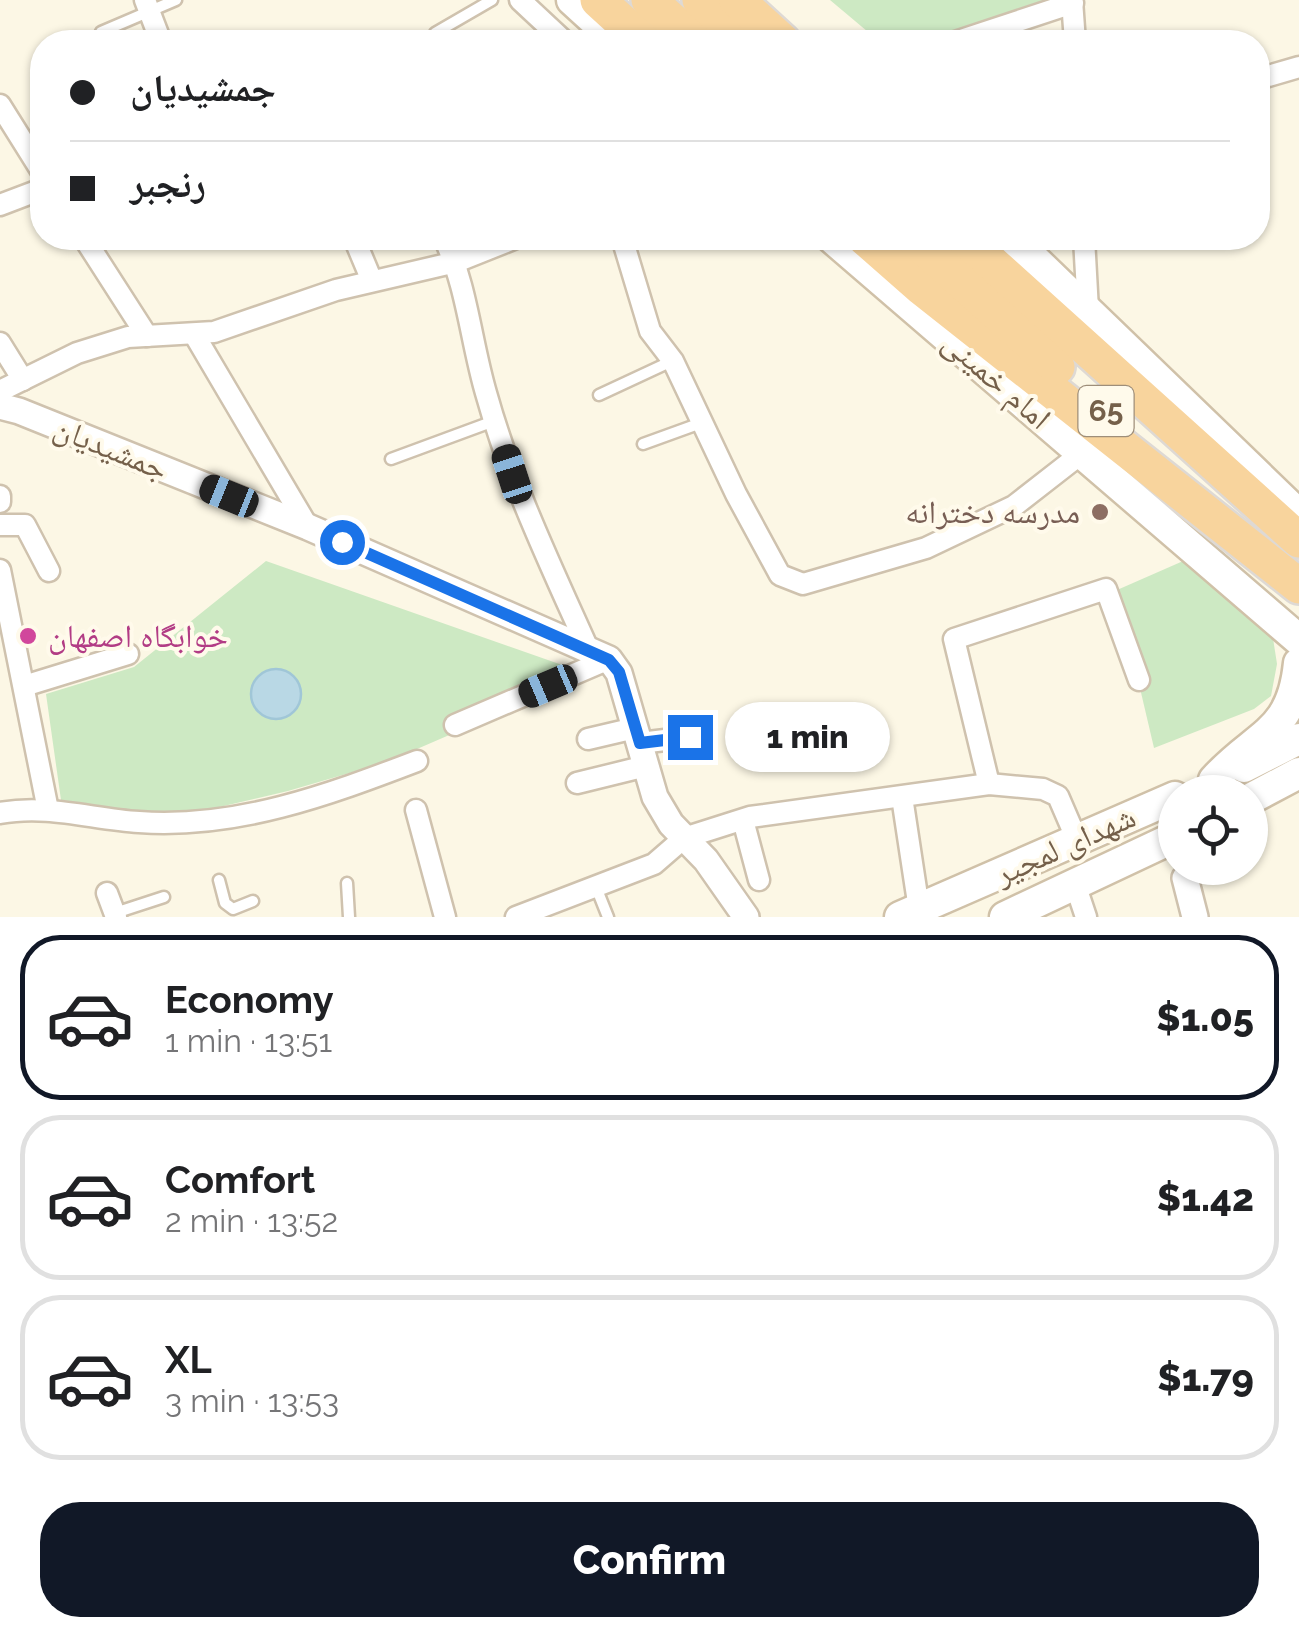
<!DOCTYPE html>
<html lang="en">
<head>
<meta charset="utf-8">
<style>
  body { margin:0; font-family:Raleway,"Noto Naskh Arabic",sans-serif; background:#f6f6f6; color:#202124; height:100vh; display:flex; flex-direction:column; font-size:38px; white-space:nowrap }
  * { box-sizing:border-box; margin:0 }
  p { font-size:32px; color:#757577 }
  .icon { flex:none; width:55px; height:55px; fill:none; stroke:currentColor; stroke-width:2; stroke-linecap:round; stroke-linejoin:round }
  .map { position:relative; height:917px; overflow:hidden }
  .drawer { display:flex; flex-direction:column; background:#fff; flex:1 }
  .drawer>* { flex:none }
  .guide { position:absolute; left:30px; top:30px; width:1240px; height:220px; border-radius:40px; box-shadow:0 2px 8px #0004; display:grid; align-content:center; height:220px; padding:0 40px; background:#fff }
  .tools { position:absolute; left:1158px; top:775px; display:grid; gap:20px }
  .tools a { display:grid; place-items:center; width:110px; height:110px; border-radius:50%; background:#fff; box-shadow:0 2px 8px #0004; font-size:50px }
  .end { position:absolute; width:45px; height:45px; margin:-22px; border:12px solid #1a73e8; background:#fff; box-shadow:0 0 0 5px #fff }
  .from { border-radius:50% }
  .bubble { position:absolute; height:70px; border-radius:35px; background:#fff; box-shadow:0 2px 8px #0004; font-size:32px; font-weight:800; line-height:70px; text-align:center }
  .car { position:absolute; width:30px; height:60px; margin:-30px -15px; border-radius:12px; box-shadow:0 0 8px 2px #0007; background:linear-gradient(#222 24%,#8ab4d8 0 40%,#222 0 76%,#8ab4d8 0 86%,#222 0) }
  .guide b { display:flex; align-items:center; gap:35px; height:95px; font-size:38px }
  .guide b+b { border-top:2px solid #e0e0e0 }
  .guide i { width:25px; height:25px; background:#202124 }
  ul { padding:18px 0 0; list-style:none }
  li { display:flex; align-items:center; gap:30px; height:165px; margin:0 20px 15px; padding:0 20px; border:5px solid #e0e0e0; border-radius:40px }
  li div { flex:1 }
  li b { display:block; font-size:38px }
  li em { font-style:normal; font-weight:800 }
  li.on { border-color:#111827 }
  li>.icon { width:90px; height:90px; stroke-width:1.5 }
  .button { display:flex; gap:20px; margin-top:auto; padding:20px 40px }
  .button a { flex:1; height:115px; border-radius:40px; background:#111827; color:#fff; font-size:40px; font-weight:800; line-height:115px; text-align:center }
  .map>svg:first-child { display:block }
  .green { fill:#cde9c3 }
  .water { fill:#b9d8e5; stroke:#a0c6d7; stroke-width:2.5 }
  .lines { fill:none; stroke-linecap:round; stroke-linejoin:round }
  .service-casing { stroke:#cfc2ae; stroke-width:15 }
  .minor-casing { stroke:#cfc2ae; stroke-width:25 }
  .tertiary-casing { stroke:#cfc2ae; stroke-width:30 }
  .secondary-casing { stroke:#d0c1a8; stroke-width:35 }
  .trunk-casing { stroke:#ded9d4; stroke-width:40 }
  .service { stroke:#fff; stroke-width:10 }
  .minor { stroke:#fff; stroke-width:20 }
  .tertiary { stroke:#fff; stroke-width:25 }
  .secondary { stroke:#fff; stroke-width:30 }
  .trunk { stroke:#f8d49d; stroke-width:35 }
  .route { stroke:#1a73e8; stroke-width:12 }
  .education-dot { fill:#8d6e63; stroke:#fffaeb; stroke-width:4 }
  .hotel-dot { fill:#d1479c; stroke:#fffaeb; stroke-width:4 }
  .labels { text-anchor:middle; stroke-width:8; stroke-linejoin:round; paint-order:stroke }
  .shield { fill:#fffaeb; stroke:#9e8e7a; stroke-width:2.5 }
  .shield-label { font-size:30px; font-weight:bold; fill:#75604a }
  .street-label { font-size:32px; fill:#75604a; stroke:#fffaeb }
  .education-label { font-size:32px; fill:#785e54; stroke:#fffaeb; text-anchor:end }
  .hotel-label { font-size:32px; fill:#b23c85; stroke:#fffaeb; text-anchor:start }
</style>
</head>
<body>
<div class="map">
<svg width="1299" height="917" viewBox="0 0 1299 917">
  <rect width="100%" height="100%" fill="#fcf7e5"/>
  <g class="green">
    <path d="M 830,0 L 1049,0 L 924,42 L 880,42 Z"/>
    <path d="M 1190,558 L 1272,632 L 1277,664 L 1271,696 L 1254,709 L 1154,748 L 1117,590 Z"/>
    <path d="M 266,561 L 565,666 L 447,736 L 387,762 L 288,791 L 198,812 L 130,811 L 61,800 L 46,694 L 134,667 Z"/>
  </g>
  <circle class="water" cx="276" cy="694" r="25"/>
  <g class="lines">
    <g class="service-casing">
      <g id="service">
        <path d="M 101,32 L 176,0"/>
        <path d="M 435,33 L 492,0"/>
        <path d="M 599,395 L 672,361"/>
        <path d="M 643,444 L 701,423"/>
        <path d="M 391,459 L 494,421"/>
        <path d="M 219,880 L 225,903 L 233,909 L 253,901"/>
        <path d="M 347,883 L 349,917"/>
        <path d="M 596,887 L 608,917"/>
        <path d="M 115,913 L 164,897"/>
      </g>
    </g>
    <g class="minor-casing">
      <g id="minor">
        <path d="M 145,0 L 161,42"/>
        <path d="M 520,0 L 565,42"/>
        <path d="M 1072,0 L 1075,42"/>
        <path d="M 955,42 L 1073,3"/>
        <path d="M 1258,79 L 1299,67"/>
        <path d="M 0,105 L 42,172"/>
        <path d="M 0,205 L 42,189"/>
        <path d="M 84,238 L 147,336"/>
        <path d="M 354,238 L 372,281"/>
        <path d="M 444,238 C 467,286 471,342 486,393 C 511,483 551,566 589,651"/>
        <path d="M 622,238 L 650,331 L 673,361 L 736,494 L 780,575 L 803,584 L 926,548 L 1014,506 L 1082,453"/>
        <path d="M 1084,238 L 1088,310"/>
        <path d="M 194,334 L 308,527"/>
        <path d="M 0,343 L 23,380"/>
        <path d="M 0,391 L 77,353 L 128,337 L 214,332 L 336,290 L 456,262 L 516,238"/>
        <path d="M 0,496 L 0,502"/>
        <path d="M 0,525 L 25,525 L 49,571"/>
        <path d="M 0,570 L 48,810"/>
        <path d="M 24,686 L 128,654"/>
        <path d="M 455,725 L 609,659"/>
        <path d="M 588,739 L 635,728"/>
        <path d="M 640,743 L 690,737"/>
        <path d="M 577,783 L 646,766"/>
        <path d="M 989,784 L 954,639 L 1106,589 L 1139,680"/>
        <path d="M 902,797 L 919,909"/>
        <path d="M 416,810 L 445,917"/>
        <path d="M 0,813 C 47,804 92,819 139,822 C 236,829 328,795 417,761"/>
        <path d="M 743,820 L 759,880"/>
        <path d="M 1075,884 L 1086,917"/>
        <path d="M 107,893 L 116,917"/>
        <path d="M 516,917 L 654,864 L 684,838 L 750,817 L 989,784 L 1043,789 L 1058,796 L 1077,840"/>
      </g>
    </g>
    <g class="tertiary-casing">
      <g id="tertiary">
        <path d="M 0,406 L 19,411 L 308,527 L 609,659 L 619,673 L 655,797 L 671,824 L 706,860 L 746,917"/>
        <path d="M 1185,878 L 1195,917"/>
      </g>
    </g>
    <g class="secondary-casing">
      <g id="secondary">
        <path d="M 572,0 L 618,42"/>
        <path d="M 832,238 L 1299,640"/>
        <path d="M 1012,238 L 1299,515"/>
        <path d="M 1244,767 L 1299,739"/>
        <path d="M 1214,780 C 1256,733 1292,735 1299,663"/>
        <path d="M 1250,799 L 1299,773"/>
        <path d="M 900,917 L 1175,797"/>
        <path d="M 1005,917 L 1175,837"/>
      </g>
    </g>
    <g class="trunk-casing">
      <g id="trunk">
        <path d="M 598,0 L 644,42"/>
        <path d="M 649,0 L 696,42"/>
        <path d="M 700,0 L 747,42"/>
        <path d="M 737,0 L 783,42"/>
        <path d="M 865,238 L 922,288 L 1299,586"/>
        <path d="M 913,238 L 1057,367"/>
        <path d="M 964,238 L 1299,540"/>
      </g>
    </g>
    <use href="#service" class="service"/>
    <use href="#minor" class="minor"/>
    <use href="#tertiary" class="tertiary"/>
    <use href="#secondary" class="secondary"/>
    <use href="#trunk" class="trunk"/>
  </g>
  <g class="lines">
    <path class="route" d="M 342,542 L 609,660 L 619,672 L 640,743 L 690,737"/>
  </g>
  <circle class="education-dot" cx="1100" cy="512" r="10"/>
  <circle class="hotel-dot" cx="28" cy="636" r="10"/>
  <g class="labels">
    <rect class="shield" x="1078.5" y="386" width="55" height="50" rx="8"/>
    <g class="shield-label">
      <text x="1106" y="421">65</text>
    </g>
    <g class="street-label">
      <text transform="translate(997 380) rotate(41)" y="11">امام خمینی</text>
      <text transform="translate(111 448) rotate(22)" y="11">جمشیدیان</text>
      <text transform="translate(1065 845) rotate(-24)" y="11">شهدای لمجیر</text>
    </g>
    <g class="education-label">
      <text x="1080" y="523">مدرسه دخترانه</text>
    </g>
    <g class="hotel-label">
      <text x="48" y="647">خوابگاه اصفهان</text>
    </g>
  </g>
</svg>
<div class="tools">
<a><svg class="icon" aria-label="locate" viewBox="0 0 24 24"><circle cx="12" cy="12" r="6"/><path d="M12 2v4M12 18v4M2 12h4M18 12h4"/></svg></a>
</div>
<i class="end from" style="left:342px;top:542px"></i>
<i class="end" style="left:690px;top:737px"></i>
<div class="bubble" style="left:725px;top:702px;width:165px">1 min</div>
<i class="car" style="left:512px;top:474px;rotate:342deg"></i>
<i class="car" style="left:229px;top:496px;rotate:292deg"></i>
<i class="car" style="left:548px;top:686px;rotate:247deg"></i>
<div class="guide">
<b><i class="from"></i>جمشیدیان</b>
<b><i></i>رنجبر</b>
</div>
</div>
<section class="drawer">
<ul>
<li class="on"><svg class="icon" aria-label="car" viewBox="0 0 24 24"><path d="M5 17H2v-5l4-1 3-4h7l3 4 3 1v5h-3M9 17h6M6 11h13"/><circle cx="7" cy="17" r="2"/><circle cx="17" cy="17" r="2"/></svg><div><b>Economy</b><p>1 min · 13:51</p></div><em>$1.05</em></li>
<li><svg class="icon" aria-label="car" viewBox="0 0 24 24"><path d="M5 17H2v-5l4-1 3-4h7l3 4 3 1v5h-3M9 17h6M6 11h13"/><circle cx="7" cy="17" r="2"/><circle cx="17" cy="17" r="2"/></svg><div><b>Comfort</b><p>2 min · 13:52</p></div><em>$1.42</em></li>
<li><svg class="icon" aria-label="car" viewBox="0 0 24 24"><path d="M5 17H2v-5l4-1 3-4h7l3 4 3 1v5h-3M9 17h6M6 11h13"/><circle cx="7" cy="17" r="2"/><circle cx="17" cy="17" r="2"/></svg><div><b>XL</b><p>3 min · 13:53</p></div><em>$1.79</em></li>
</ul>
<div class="button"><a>Confirm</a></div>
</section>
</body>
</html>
